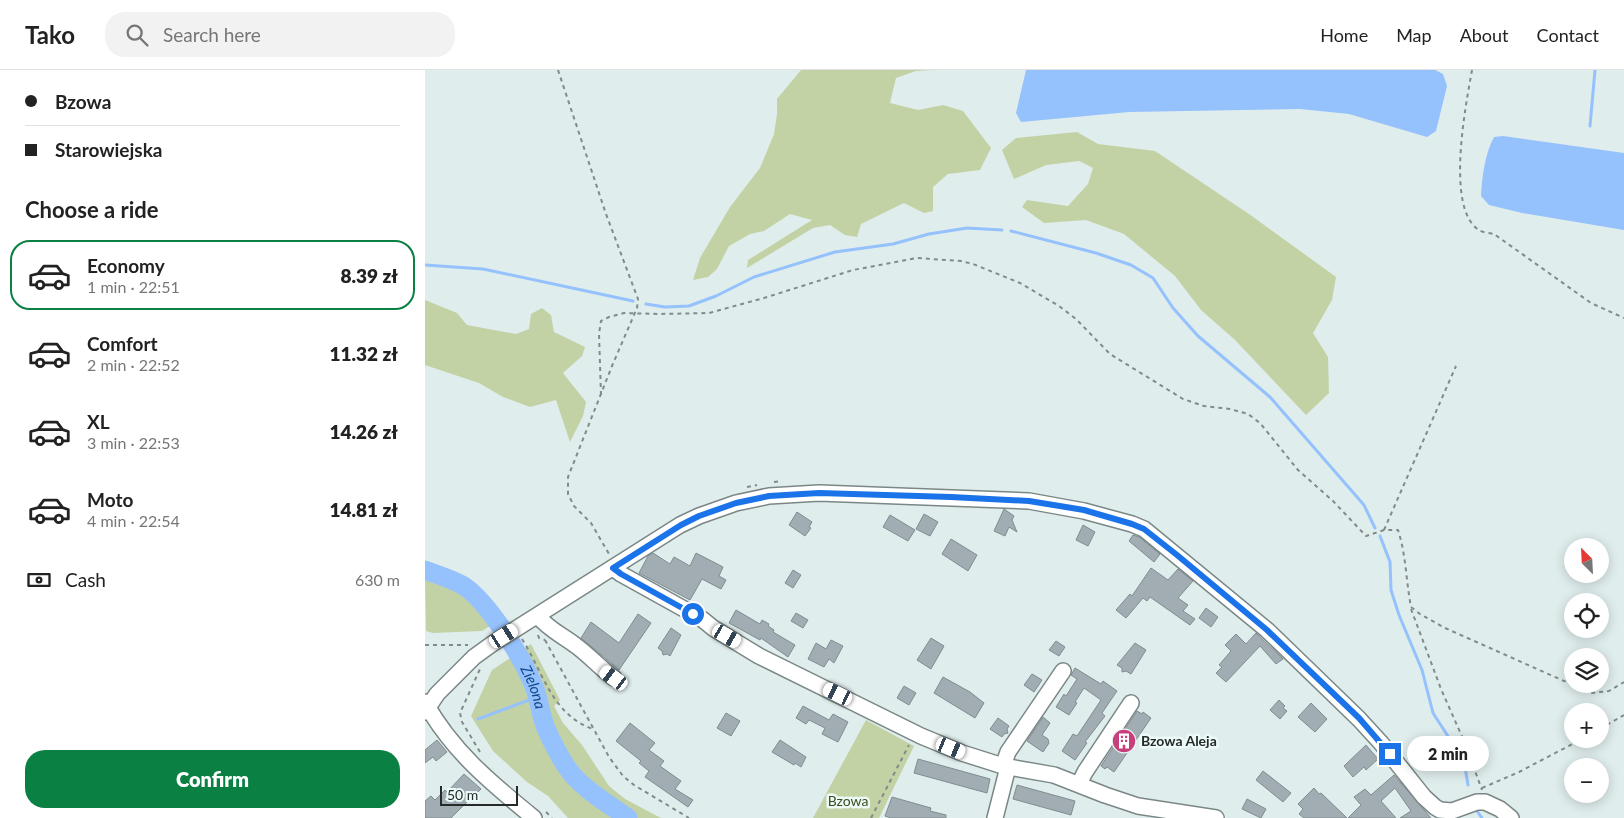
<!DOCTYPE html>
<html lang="en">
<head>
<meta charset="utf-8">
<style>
  body { margin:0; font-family:Lato,sans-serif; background:#f2f2f2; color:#222; height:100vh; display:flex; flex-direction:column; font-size:19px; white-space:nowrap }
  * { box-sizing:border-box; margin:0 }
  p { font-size:16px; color:#767676 }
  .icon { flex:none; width:28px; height:28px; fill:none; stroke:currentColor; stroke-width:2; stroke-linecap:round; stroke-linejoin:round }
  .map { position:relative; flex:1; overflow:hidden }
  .details { display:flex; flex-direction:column; background:#fff; width:425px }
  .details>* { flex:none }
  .guide { display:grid; align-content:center; height:110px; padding:0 25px; background:#fff }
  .needle { width:32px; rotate:336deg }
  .fabs { position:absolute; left:1139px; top:468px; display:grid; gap:10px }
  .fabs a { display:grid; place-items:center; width:45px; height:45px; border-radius:50%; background:#fff; box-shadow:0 2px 12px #0003; font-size:25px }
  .scale { position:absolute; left:15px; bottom:12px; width:78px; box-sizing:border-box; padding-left:5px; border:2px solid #262b2a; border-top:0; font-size:14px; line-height:18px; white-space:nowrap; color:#262b2a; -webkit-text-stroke:4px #ecfaf9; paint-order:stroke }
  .end { position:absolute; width:22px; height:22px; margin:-11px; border:6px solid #1a73e8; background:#fff; box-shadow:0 0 0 2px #fff }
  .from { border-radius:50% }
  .bubble { position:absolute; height:35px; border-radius:18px; background:#fff; box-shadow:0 2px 12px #0003; font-size:16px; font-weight:800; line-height:35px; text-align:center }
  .car { position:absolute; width:15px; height:30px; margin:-15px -8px; border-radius:6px; box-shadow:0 0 4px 1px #0007; background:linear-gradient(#fff 24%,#345 0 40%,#fff 0 76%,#345 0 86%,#fff 0) }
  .guide b { display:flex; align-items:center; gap:18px; height:48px; font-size:19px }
  .guide b+b { border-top:1px solid #e0e0e0 }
  .guide i { width:12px; height:12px; background:#222 }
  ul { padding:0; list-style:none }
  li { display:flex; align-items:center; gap:15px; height:70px; margin:0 10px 8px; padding:0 15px; border:2px solid transparent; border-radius:20px }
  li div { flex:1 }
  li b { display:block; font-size:19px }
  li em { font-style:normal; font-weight:800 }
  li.active { border-color:#0b8043 }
  li>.icon { width:45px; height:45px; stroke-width:1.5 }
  h2 { padding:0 25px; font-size:22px; line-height:60px }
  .pay { display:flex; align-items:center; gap:12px; height:55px; padding:0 25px; font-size:19px }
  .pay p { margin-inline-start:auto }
  .primary-button { display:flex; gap:10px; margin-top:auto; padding:10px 25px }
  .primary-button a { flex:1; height:58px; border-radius:20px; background:#0b8043; color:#fff; font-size:20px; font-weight:800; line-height:58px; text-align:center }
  header { display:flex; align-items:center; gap:30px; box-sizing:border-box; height:70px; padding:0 25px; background:#fff; border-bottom:1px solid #e0e0e0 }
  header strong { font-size:24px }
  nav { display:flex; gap:28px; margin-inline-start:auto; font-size:18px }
  .search { width:350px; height:45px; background:#f2f2f2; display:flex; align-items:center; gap:12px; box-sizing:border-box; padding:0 18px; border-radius:20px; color:#767676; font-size:19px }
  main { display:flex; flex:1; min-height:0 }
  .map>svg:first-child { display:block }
  .green { fill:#c3d2a5 }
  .water { fill:#95c1fd }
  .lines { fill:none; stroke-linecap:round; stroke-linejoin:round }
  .stream { stroke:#95c1fd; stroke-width:3 }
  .river { stroke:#95c1fd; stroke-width:19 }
  .building { fill:#a1adb2; stroke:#808c90 }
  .minor-casing { stroke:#7a8786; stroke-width:18 }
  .path { stroke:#818b8a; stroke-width:2; stroke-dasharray:4 4; stroke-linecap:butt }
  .minor { stroke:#fff; stroke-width:15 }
  .route { stroke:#1a73e8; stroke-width:6 }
  .labels { text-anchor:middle; stroke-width:5; stroke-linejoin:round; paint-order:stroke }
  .poi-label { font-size:14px; font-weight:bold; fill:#262b2a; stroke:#ecfaf9; text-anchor:start }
  .park-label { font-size:14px; fill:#3f4d19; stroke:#ecfaf9 }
  .water-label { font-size:15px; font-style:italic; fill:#10488d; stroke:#ecfaf9 }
</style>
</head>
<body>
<header>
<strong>Tako</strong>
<div class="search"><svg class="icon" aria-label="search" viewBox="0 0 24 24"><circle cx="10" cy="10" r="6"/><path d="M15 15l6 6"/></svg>Search here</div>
<nav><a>Home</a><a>Map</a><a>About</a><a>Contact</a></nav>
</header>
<main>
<section class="details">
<div class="guide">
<b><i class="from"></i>Bzowa</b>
<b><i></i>Starowiejska</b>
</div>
<h2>Choose a ride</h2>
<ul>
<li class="active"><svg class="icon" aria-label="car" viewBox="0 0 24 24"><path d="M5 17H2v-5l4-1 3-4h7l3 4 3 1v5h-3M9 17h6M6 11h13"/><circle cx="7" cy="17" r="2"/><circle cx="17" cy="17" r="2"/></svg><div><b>Economy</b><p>1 min · 22:51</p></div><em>8.39 zł</em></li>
<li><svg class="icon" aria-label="car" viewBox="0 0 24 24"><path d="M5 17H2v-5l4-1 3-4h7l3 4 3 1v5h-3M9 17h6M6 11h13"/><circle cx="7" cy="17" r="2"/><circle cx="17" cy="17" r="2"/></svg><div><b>Comfort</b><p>2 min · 22:52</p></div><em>11.32 zł</em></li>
<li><svg class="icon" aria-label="car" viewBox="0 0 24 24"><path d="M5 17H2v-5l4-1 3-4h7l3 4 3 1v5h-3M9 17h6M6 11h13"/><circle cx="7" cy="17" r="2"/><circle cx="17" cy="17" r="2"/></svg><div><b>XL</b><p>3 min · 22:53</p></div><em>14.26 zł</em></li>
<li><svg class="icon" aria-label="car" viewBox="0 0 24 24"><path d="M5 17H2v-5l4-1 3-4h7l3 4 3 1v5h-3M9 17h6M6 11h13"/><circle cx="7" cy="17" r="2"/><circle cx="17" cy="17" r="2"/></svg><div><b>Moto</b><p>4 min · 22:54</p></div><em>14.81 zł</em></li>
</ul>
<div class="pay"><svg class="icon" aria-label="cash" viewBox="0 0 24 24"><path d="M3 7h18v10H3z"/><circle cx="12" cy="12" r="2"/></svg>Cash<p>630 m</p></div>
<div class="primary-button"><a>Confirm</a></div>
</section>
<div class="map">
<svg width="1199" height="748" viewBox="0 0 1199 748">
  <rect width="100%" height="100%" fill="#dfedec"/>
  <g class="green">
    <path d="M 376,0 L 506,0 L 491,1 L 471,8 L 465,33 L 493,40 L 518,35 L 538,41 L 566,78 L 555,100 L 523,104 L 508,117 L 508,141 L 499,143 L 479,133 L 436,154 L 432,167 L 420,165 L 405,155 L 388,158 L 322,198 L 323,190 L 387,150 L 365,144 L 339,161 L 325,164 L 304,176 L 292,199 L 283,207 L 268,210 L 275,188 L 305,137 L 335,98 L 349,64 L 352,44 L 352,29 Z"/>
    <path d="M 652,62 L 673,74 L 730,81 L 824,144 L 911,207 L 907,230 L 888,263 L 903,287 L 904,323 L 881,345 L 810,270 L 776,240 L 750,206 L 699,164 L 661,150 L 619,153 L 597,137 L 602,130 L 643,136 L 663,114 L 668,98 L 654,91 L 621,95 L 589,109 L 577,80 L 591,68 Z"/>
    <path d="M 0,230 L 32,243 L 42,255 L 91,264 L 104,259 L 106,244 L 117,238 L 126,245 L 129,262 L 160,277 L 157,286 L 138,303 L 161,332 L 158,346 L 145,372 L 131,330 L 105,337 L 78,327 L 54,313 L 0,295 Z"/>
    <path d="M 0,506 C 18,513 48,524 59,541 C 62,545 63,551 65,556 L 57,561 L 8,563 L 1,561 Z"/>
    <path d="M 106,574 L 135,630 L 129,636 L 138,653 L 157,675 L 184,716 L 200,729 L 236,748 L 143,748 L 123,726 L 102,712 L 68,681 L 46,646 L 67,600 Z"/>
    <path d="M 441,650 L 489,676 L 454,748 L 388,748 Z"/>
  </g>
  <g class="water">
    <path d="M 601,0 L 1010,0 L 1018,4 L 1022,16 L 1011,61 L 1002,67 L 924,44 L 875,39 L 704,42 L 596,52 L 591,43 Z"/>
    <path d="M 1078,66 L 1199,83 L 1199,160 L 1097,143 L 1064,135 L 1056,126 C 1057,106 1060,84 1069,67 Z"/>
  </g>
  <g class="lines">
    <g class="stream">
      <path d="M 1165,56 L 1170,0"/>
      <path d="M 586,161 L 671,183 L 706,195 L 728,208 L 748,238 L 773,266 L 845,327 L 939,435 L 950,458"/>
      <path d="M 0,195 L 58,199 L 208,231"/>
      <path d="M 221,234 L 240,237 L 264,236 L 291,226 L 329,207 L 410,182 L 468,174 L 504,164 L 542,158 L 577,160"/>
      <path d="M 955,466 L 965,492 L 966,520 L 974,545 L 997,600 L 1008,643 L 1039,691 L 1043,715"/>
      <path d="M 53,649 L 112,627"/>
      <path d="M 1052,741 L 1057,748"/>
    </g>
    <path class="river" id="s1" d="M 0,500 C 13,505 27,509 39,516 C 65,534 99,590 110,619 C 114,631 116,644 120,656 C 127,672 135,689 146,703 C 161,721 184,734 203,748"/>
  </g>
  <g class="building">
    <path d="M 579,439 L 589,446 L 587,450 L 592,462 L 584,457 L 580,466 L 569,461 Z"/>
    <path d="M 372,442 L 387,452 L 384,457 L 386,458 L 380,466 L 364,455 Z"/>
    <path d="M 499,444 L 513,452 L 505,466 L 491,459 Z"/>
    <path d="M 465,445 L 490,460 L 483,471 L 458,457 Z"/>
    <path d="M 658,455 L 670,462 L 663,476 L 651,470 Z"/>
    <path d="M 708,465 L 714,467 L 735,484 L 729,492 L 704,471 Z"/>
    <path d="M 526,469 L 552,485 L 543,501 L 517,484 Z"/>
    <path d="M 228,483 L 245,494 L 249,487 L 265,496 L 271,483 L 298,497 L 294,506 L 301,510 L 296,519 L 277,509 L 265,530 L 214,503 L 223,486 Z"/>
    <path d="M 726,498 L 743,510 L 753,499 L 768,511 L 753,528 L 763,535 L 758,541 L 770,549 L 765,555 L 725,527 L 722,531 L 718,528 L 701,548 L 691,540 L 705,524 L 707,526 Z"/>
    <path d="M 368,500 L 376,505 L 368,518 L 360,513 Z"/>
    <path d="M 781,538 L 793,547 L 786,557 L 774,548 Z"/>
    <path d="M 311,540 L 335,554 L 337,550 L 344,554 L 343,556 L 349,560 L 348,562 L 370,575 L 363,587 L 336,568 L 335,570 L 304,553 Z"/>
    <path d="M 371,543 L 383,550 L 378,558 L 366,551 Z"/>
    <path d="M 213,544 L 226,553 L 194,600 L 156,568 L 166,552 L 194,573 Z"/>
    <path d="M 246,558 L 256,565 L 245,586 L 242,584 L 238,585 L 237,581 L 233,578 Z"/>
    <path d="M 831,563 L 858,589 L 851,594 L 835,576 L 801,612 L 791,603 L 797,597 L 794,595 L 806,581 L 800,575 L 811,564 L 821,574 Z"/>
    <path d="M 506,568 L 519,576 L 506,599 L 492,590 Z"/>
    <path d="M 406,570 L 418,576 L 409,593 L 404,589 L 399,597 L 383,589 L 391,573 L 401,579 Z"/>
    <path d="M 631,571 L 640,577 L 634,586 L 624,580 Z"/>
    <path d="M 710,573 L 721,580 L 706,604 L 701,601 L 697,602 L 697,598 L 692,595 Z"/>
    <path d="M 650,598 L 676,614 L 678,611 L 692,621 L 677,643 L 680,646 L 660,672 L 662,673 L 650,690 L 637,681 L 648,664 L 652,666 L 676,630 L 659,618 L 650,632 L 652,633 L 644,645 L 631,637 L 639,624 L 641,626 L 652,609 L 646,605 Z"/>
    <path d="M 607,604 L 617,610 L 609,622 L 599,615 Z"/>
    <path d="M 518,607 L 545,622 L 559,633 L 550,648 L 509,623 Z"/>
    <path d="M 479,616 L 491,623 L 484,635 L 472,628 Z"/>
    <path d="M 854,630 L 860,636 L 858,638 L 862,641 L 855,649 L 845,640 Z"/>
    <path d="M 886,633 L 902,649 L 890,662 L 873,647 Z"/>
    <path d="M 378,636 L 404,650 L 408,644 L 423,652 L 413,672 L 397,664 L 400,658 L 384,650 L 381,654 L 371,648 Z"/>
    <path d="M 712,641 L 717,644 L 718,642 L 726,648 L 689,702 L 682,697 L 680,699 L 676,696 Z"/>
    <path d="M 301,643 L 315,651 L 306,666 L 292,658 Z"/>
    <path d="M 618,647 L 625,653 L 617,665 L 623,669 L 624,673 L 618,682 L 602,671 Z"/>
    <path d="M 573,648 L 584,656 L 582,659 L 583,663 L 579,664 L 577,667 L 565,659 Z"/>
    <path d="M 205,653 L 230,673 L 224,680 L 239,691 L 235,696 L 256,711 L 250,719 L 268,730 L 263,737 L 220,707 L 224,701 L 214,693 L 216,691 L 191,671 Z"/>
    <path d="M 12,670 L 22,682 L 11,691 L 8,687 L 0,693 L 0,680 Z"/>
    <path d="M 355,670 L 381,687 L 376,697 L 370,693 L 369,695 L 347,682 Z"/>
    <path d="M 941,675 L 953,689 L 941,700 L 939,697 L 928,707 L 919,696 Z"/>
    <path d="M 493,689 L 565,709 L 562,723 L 489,703 Z"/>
    <path d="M 838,701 L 866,723 L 858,732 L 831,710 Z"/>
    <path d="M 39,704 L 56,719 L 52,723 L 52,727 L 46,728 L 26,748 L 0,748 L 0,731 L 6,726 L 10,730 L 20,720 L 22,722 Z"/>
    <path d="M 969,705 L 1006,748 L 975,748 L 986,741 L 970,718 L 956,731 L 971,748 L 923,748 L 936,735 L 929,727 L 940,719 L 946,725 Z"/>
    <path d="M 592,715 L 650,731 L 646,745 L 588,729 Z"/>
    <path d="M 889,718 L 894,724 L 896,723 L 922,748 L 879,748 L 874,744 L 878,739 L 873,734 Z"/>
    <path d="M 467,727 L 506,738 L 505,741 L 521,745 L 521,748 L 466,748 L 460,746 Z"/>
    <path d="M 822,729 L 841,739 L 836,748 L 817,739 Z"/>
  </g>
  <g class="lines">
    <g class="minor-casing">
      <g id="minor">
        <path d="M 188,498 L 196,504 L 277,549 L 288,558 L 334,586 L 496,666 L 537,683 L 578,696 L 629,705 L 680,725 L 713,736 L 791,748"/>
        <path d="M 113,546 C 123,559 137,565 150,575 C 164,585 175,598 189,608"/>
        <path d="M 0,632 C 26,680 67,714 109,748"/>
        <path d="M 0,642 L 12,624 L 49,587 L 67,574 L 255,455 L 274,446 L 311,433 L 344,426 L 394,423 L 604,431 L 659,441 L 707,454 L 719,459 L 842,560 L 934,649 L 956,673 L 999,727 L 1010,737 L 1015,740 L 1027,741 L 1052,732 L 1060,732 L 1075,739 L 1086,748"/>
        <path d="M 578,696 L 583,682 L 638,601"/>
        <path d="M 654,714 L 660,702 L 706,633"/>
        <path d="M 570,748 L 583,697"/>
      </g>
    </g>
    <g class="path">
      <path d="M 133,0 L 181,144 L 213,229 L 212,238 L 187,296 L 143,407 L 143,424 L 149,436 L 166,453 L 184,484"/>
      <path d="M 1047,0 C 1041,34 1020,139 1054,160 C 1058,163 1065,163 1069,164 L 1166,233 L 1199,248"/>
      <path d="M 176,325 L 174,264 L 176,251 L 184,247 L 199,243 L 234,244 L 284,243 L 339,228 L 428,200 L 492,188 L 536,191 L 548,194 L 595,213 L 634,236 L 651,249 L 685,284 L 758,329 L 779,336 L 805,339 L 823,344 L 835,353 L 873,400 L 908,431 L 941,466 L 959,460 L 973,460 C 981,484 981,511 986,537 L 995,544 L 1020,558 L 1166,623 L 1184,621 L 1199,612"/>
      <path d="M 349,412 L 356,411"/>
      <path d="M 322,417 L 332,415"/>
      <path d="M 959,460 L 1031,296"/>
      <path d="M 986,539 L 1016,619 L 1039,671 L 1057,720"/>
      <path d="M 113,565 L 114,568 L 120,570"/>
      <path d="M 97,569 C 118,602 127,645 168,659"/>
      <path d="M 120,570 L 184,687 L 198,706 L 209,715 L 264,748"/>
      <path d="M 0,575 L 43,575"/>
      <path d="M 1175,659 L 1199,645"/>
      <path d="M 55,682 L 37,652 L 35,643 L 55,599"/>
      <path d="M 1057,718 L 1094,702 L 1157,669"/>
      <path d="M 121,742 L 127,748"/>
      <path d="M 446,748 L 484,675"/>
    </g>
    <use href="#minor" class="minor"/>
  </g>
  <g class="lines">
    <path class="route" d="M 268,544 L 196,504 L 188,498 L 256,455 L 274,446 L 311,433 L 344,426 L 394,423 L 526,427 L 604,431 L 659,440 L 707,454 L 719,459 L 752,485 L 842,560 L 934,648 L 965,684"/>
  </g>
  <defs>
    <g id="building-disc" transform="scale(1.25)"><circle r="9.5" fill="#c73f7b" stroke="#ecfaf9"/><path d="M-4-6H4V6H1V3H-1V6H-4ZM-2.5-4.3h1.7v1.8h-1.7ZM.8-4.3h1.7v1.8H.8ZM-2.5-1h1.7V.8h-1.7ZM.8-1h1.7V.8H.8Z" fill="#fff"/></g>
  </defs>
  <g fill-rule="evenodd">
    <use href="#building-disc" x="699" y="671"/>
  </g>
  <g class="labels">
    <g class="poi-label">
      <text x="716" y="676">Bzowa Aleja</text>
    </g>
    <g class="park-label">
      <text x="423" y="736">Bzowa</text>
    </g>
    <g class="water-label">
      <text dy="5" stroke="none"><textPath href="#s1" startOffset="166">Zielona</textPath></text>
    </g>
  </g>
</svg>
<div class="fabs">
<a><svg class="needle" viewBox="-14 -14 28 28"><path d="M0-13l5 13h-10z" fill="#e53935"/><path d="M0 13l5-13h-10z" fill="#767676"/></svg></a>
<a><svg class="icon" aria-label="locate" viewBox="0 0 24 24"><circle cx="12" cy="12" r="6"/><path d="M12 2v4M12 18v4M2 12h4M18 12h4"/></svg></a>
<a><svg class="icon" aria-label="layers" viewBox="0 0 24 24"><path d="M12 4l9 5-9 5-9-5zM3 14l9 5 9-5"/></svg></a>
<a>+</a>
<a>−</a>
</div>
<div class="scale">50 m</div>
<i class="end from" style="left:268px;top:544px"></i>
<i class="end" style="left:965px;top:684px"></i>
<div class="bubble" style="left:982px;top:666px;width:82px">2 min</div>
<i class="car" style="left:79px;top:566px;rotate:58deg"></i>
<i class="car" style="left:302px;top:566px;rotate:120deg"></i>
<i class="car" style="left:189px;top:608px;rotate:306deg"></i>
<i class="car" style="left:413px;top:624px;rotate:296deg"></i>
<i class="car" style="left:526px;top:678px;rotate:112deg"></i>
</div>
</main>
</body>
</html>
